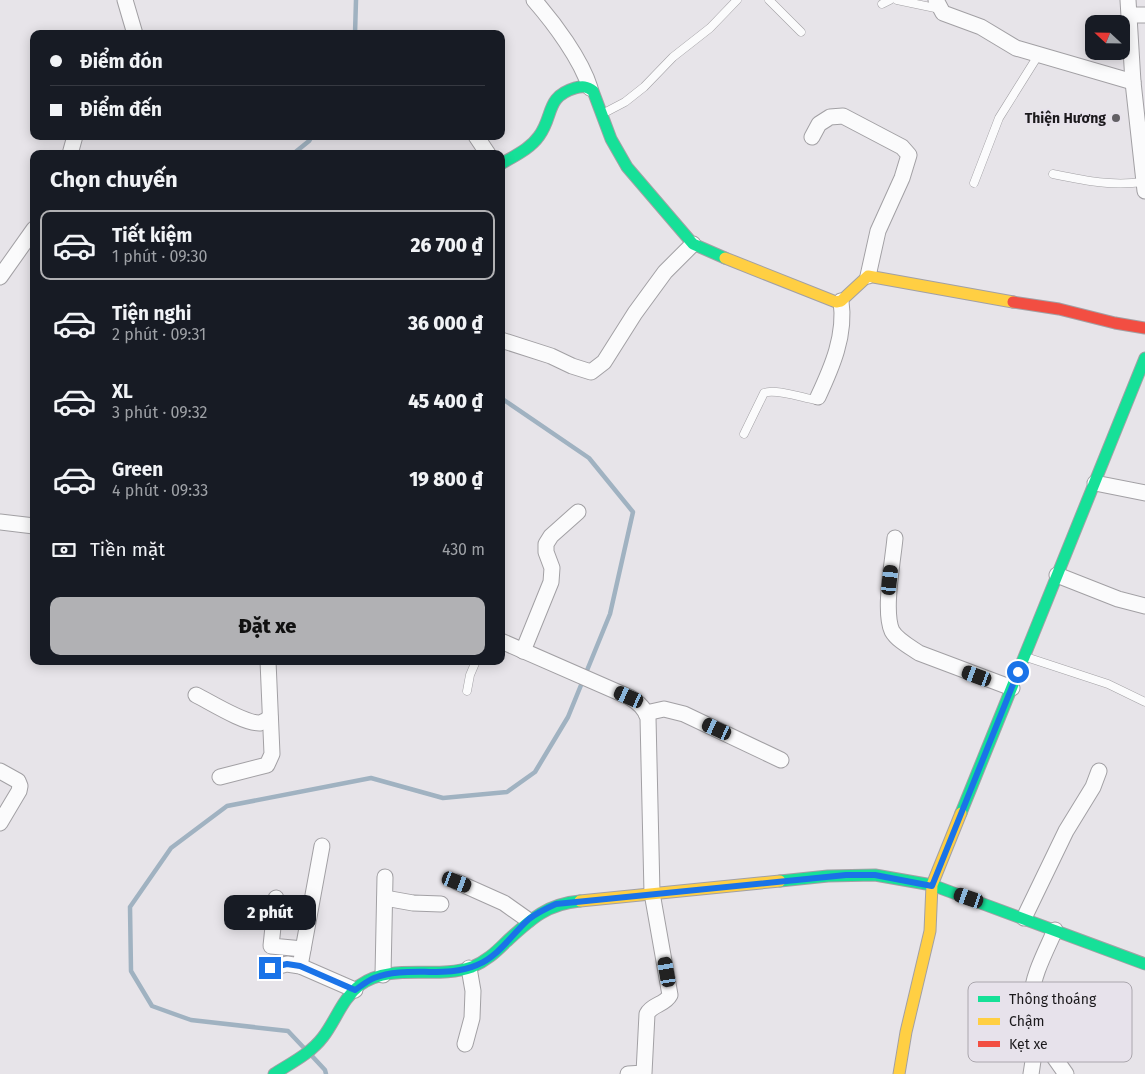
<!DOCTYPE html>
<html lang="vi">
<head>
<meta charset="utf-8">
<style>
  body { margin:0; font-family:"Fira Sans",sans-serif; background:#242831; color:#f1f3f6; height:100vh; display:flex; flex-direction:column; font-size:19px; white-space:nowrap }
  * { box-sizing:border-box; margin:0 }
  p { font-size:16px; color:#9ea1a6 }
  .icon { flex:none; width:28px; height:28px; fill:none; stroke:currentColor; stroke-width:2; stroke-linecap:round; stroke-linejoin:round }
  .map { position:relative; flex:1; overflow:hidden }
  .side { position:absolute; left:30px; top:150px; width:475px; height:515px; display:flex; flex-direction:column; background:#171b24; border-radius:10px; box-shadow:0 2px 12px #0003 }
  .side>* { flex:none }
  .hud { position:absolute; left:30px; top:30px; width:475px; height:110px; border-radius:10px; box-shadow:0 2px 12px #0003; display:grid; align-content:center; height:110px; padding:0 20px; background:#171b24 }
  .needle { width:32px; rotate:292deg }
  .fabs { position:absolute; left:1085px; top:15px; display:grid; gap:10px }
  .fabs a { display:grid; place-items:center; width:45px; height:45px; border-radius:10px; background:#171b24; box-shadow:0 2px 12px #0003; font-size:25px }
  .end { position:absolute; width:22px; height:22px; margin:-11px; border:6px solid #1a73e8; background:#fff; box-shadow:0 0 0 2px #fff }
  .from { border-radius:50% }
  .bubble { position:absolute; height:35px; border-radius:10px; background:#171b24; box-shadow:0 2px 12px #0003; font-size:16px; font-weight:800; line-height:35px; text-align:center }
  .car { position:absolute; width:15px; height:30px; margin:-15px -8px; border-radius:6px; box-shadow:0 0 4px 1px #0007; background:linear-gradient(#222 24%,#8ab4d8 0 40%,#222 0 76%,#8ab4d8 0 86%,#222 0) }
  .hud b { display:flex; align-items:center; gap:18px; height:48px; font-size:19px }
  .hud b+b { border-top:1px solid #363941 }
  .hud i { width:12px; height:12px; background:#f1f3f6 }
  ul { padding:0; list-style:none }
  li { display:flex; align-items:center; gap:15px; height:70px; margin:0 10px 8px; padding:0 10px; border:2px solid transparent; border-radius:10px }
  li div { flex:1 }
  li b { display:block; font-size:19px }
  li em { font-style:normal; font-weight:800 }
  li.active { border-color:#b1b1b4 }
  li>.icon { width:45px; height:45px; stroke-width:1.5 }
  h2 { padding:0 20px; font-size:22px; line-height:60px }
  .pay { display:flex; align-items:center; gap:12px; height:55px; padding:0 20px; font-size:19px }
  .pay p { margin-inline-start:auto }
  .primary-button { display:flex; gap:10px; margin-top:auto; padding:10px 20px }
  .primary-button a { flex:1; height:58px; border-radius:10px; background:#b1b1b4; color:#111; font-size:20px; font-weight:800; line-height:58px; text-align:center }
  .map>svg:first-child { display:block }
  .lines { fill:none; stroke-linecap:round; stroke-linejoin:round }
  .stream { stroke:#a0b2c1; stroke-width:4.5 }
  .lane-casing { stroke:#a2a0a4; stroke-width:9 }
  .street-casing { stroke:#a2a0a4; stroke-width:17 }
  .fast-casing { stroke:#a2a0a4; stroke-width:13 }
  .slow-casing { stroke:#a2a0a4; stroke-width:13 }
  .jam-casing { stroke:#a2a0a4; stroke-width:13 }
  .lane { stroke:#fbfbfc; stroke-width:8 }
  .street { stroke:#fbfbfc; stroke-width:15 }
  .fast { stroke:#16e098; stroke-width:11 }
  .slow { stroke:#ffcf43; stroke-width:11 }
  .jam { stroke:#f24e42; stroke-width:11 }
  .route { stroke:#1a73e8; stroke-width:6 }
  .poi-dot { fill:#626064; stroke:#e7e2eb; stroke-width:2 }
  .labels { text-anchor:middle; stroke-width:4; stroke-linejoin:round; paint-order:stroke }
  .poi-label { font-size:14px; font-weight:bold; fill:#1b191c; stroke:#e7e2eb; text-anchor:end }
  .key { fill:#e7e2eb; stroke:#aaa6ad; stroke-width:1 }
  .key-label { font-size:14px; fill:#1b191c }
</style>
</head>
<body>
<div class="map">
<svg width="1145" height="1074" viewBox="0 0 1145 1074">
  <rect width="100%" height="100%" fill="#e7e4e9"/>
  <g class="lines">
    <g class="stream">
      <path d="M 355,34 L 356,0"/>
      <path d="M 293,154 L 309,141 L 312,136"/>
      <path d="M 305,1049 L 288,1031 L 191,1020 L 152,1006 L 131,971 L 130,907 L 171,848 L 227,806 L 371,778 L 443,798 L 507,792 L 535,772 L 568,717 L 610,614 L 633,512 L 589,458 L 501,398"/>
      <path d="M 312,1056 L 325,1070 L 326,1074"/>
    </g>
    <g class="lane-casing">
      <g id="lane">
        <path d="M 769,0 L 801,32"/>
        <path d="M 897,0 L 940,9"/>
        <path d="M 882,4 L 890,0"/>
        <path d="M 604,113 L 625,102 L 644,87 L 673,57 L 710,28 L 737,0"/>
        <path d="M 1053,174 C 1087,181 1110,186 1144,182"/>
        <path d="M 974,183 L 999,118 L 1039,54"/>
        <path d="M 744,434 L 764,393 C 775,388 803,398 816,400 L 818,397"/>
        <path d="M 1026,657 L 1108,684 L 1145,702"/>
        <path d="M 467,691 L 470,675 L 476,661"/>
      </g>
    </g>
    <g class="street-casing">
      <g id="street">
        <path d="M 125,0 L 135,34"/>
        <path d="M 534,0 C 554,23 581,59 590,88"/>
        <path d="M 936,0 L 943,13 L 981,27 L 1016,48 L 1133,82"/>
        <path d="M 1128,0 L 1133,82 L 1145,191"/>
        <path d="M 1130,15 L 1145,15"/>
        <path d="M 476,136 L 488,154"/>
        <path d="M 812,137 L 819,124 L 830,117 L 843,116 L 902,147 L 909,155 L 902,178 L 878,231 L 868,276"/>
        <path d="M 70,154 L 75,136"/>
        <path d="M 0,277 L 34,229"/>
        <path d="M 501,340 L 551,356 L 572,366 L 591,372 L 604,362 L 635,313 L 665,272 L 693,244"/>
        <path d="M 818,397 C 832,367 846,335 841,301"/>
        <path d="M 1095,483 L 1145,493"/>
        <path d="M 0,522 L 34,526"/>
        <path d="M 895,538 C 893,561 883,611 892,631 C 897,640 910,647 919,653 L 1012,688"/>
        <path d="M 1057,575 L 1118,599 L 1145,606"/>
        <path d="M 501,641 L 629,697 C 638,702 645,708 648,718 L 652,893 L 670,995 C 665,1005 652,1004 647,1014 L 644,1073 L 628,1074"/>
        <path d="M 523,651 L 551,582 L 552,568 L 546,552 L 546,544 L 551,536 L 578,512"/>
        <path d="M 196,695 C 210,702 245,724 260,723 C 264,722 267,720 270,717"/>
        <path d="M 646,713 L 664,709 L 684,714 L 781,760"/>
        <path d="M 0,771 L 18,781 L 20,786 L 19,791 L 0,823"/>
        <path d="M 220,777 L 267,765 L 272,754 L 268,661"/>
        <path d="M 457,882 L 504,903 L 528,920"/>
        <path d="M 276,898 L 271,946 L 303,949"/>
        <path d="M 385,898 L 413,903 L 441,904"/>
        <path d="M 273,917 L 308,920"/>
        <path d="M 1024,918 L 1066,831 L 1093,787 L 1099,771"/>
        <path d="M 300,966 L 322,846"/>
        <path d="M 271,968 L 287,964 L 300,966 L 355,990"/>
        <path d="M 383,975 L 385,877"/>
        <path d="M 1038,1020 L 1054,1057 L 1066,1074"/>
        <path d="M 465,1044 L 472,1018 L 473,991 L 469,968"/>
        <path d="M 1031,1074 C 1037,1044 1032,1025 1032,996 C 1032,976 1047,949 1055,930"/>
      </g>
    </g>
    <g class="fast-casing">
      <g id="fast">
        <path d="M 501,164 C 514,156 530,149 539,136 C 554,116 545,97 575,88 C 582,86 587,86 593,91 L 611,139 L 627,167 L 693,244 L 725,258"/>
        <path d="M 961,813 L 1145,358"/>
        <path d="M 780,881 L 828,876 L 875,875 L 932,885 L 1145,964"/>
        <path d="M 274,1074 C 291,1063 310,1054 323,1037 C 336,1020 342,999 360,985 C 393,962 436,980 472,967 C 486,961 495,953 506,942 C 530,920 546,904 580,901"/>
      </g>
    </g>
    <g class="slow-casing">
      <g id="slow">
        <path d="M 725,258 L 836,302 L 841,301 L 868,276 L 1013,302"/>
        <path d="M 580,901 L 780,881"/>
        <path d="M 899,1074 L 906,1032 L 930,931 L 932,885 L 961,813"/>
      </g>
    </g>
    <g class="jam-casing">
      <path id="jam" d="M 1013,302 L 1059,309 L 1115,323 L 1145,328"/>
    </g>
    <use href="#lane" class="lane"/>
    <use href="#street" class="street"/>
    <use href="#fast" class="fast"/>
    <use href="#slow" class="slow"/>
    <use href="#jam" class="jam"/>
  </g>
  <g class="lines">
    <path class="route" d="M 270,968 L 287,964 L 300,966 L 355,990 C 361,986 367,981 374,978 C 407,965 445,979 477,965 C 499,956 512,934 529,919 C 537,913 547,908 556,904 L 846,875 L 875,875 L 932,886 L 1018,672"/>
  </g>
  <circle class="poi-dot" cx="1116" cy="118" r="5"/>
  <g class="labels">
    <g class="poi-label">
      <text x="1106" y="123">Thiện Hương</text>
    </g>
  </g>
  <rect x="968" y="982" width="164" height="80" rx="8" class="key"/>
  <rect x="978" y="996" width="22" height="6" fill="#16e098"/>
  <rect x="978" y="1018" width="22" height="7" fill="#ffcf43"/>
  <rect x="978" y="1041" width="22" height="6" fill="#f24e42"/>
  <g class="key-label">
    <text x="1009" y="1004">Thông thoáng</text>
    <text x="1009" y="1026">Chậm</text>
    <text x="1009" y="1049">Kẹt xe</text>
  </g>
</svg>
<div class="fabs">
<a><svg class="needle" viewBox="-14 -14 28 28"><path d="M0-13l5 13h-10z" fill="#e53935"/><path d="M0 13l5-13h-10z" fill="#9ea1a6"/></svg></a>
</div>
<i class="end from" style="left:1018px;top:672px"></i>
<i class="end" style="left:270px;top:968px"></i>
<div class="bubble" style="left:224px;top:895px;width:92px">2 phút</div>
<i class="car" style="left:890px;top:580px;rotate:6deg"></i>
<i class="car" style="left:977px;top:676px;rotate:290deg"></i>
<i class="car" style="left:629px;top:697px;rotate:294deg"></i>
<i class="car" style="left:717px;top:729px;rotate:295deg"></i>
<i class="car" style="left:457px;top:882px;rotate:111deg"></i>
<i class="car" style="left:969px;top:898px;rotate:289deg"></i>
<i class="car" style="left:667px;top:972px;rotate:350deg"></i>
<div class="hud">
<b><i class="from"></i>Điểm đón</b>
<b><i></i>Điểm đến</b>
</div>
<section class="side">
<h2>Chọn chuyến</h2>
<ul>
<li class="active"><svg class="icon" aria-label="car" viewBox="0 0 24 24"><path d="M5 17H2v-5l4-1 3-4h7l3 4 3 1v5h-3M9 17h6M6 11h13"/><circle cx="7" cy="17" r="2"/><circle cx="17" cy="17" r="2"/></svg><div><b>Tiết kiệm</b><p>1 phút · 09:30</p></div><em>26 700 ₫</em></li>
<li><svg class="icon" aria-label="car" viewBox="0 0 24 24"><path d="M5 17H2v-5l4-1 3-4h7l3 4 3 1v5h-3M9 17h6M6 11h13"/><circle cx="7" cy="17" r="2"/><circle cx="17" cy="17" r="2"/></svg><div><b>Tiện nghi</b><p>2 phút · 09:31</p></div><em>36 000 ₫</em></li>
<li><svg class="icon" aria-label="car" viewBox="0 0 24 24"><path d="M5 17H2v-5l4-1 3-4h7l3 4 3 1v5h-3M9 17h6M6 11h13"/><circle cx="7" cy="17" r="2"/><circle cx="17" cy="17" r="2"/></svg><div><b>XL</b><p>3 phút · 09:32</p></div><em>45 400 ₫</em></li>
<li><svg class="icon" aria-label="car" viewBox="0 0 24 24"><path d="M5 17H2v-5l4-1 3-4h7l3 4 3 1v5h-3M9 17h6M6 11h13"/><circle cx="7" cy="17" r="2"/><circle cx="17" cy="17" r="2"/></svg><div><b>Green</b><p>4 phút · 09:33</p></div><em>19 800 ₫</em></li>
</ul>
<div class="pay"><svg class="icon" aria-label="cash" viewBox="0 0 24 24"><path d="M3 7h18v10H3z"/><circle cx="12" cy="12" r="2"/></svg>Tiền mặt<p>430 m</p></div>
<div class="primary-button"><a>Đặt xe</a></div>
</section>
</div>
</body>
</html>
